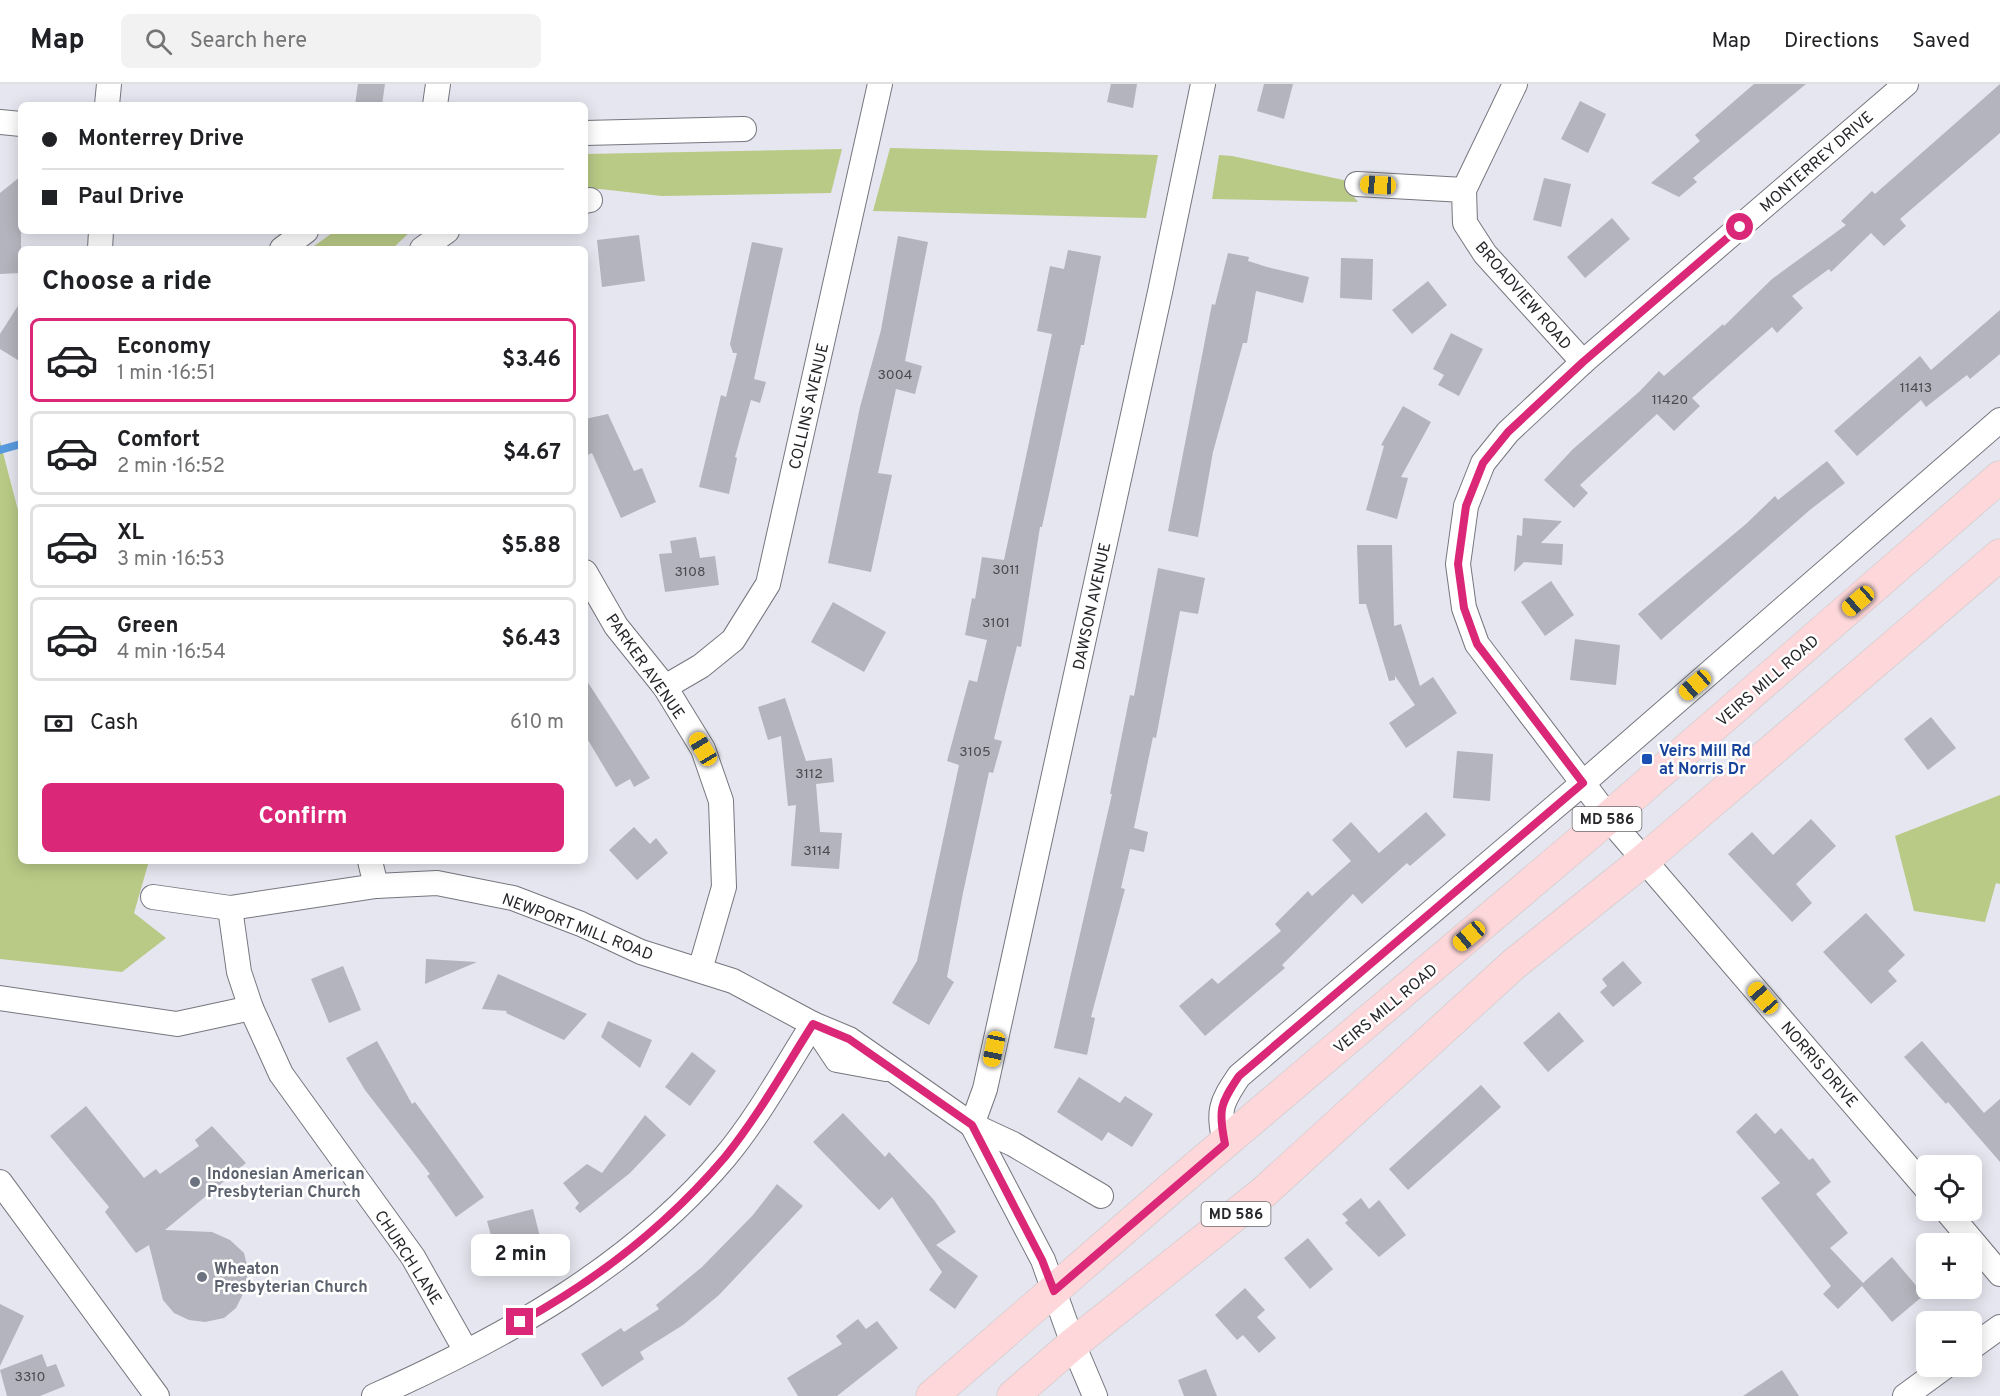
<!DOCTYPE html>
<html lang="en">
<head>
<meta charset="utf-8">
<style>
  body { margin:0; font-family:Overpass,sans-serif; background:#f2f2f2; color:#202124; height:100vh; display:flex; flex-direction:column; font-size:22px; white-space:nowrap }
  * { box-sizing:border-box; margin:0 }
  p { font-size:20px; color:#757577 }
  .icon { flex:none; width:33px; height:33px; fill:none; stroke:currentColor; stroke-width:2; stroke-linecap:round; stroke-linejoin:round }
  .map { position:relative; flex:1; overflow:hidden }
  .side { position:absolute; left:18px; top:162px; width:570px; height:618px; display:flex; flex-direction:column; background:#fff; border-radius:9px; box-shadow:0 3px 15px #0003 }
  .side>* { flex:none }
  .banner { position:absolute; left:18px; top:18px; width:570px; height:132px; border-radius:9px; box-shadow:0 3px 15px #0003; display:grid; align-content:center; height:132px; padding:0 24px; background:#fff }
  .tools { position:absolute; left:1916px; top:1071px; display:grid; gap:12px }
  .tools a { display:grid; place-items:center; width:66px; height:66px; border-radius:9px; background:#fff; box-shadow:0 3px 15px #0003; font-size:30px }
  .end { position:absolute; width:27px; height:27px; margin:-14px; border:8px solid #db2777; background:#fff; box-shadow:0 0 0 3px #fff }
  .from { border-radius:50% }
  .bubble { position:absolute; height:42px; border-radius:9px; background:#fff; box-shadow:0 3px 15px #0003; font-size:20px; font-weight:700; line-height:42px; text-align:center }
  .car { position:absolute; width:18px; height:36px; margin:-18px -9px; border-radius:8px; box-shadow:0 0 4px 2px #0007; background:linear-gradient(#f5c518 24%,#345 0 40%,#f5c518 0 76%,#345 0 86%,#f5c518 0) }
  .banner b { display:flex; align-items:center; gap:21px; height:57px; font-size:22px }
  .banner b+b { border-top:2px solid #e0e0e0 }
  .banner i { width:15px; height:15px; background:#202124 }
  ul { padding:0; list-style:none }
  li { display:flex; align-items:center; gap:18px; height:84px; margin:0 12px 9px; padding:0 12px; border:3px solid #e0e0e0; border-radius:9px }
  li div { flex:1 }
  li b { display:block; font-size:22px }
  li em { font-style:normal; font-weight:700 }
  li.current { border-color:#db2777 }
  li>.icon { width:54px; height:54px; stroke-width:1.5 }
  h2 { padding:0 24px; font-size:27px; line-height:72px }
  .pay { display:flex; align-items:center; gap:15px; height:66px; padding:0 24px; font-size:22px }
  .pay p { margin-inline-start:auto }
  .primary-button { display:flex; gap:12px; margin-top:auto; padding:12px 24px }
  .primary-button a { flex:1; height:69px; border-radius:9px; background:#db2777; color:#fff; font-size:24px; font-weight:700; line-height:69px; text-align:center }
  header { display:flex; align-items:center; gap:36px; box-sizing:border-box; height:84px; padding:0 30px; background:#fff; border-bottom:2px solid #e0e0e0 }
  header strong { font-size:28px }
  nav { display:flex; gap:33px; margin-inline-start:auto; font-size:21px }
  .search { width:420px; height:54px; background:#f2f2f2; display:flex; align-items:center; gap:15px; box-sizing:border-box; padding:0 21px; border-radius:9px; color:#757577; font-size:22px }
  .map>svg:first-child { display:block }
  .green { fill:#b9ca86 }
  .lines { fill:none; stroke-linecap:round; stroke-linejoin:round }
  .stream { stroke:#599bde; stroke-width:8 }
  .building { fill:#b3b4bd }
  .minor-casing { stroke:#76767f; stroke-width:26 }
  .major-casing { stroke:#c7c7c8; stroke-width:33 }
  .minor { stroke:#fff; stroke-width:24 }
  .major { stroke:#fdd7d9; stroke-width:32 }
  .route { stroke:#db2777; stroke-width:8 }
  .transit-dot { fill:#1a4fb4; stroke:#fff; stroke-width:2 }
  .worship-dot { fill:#6b7280; stroke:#fff; stroke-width:2 }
  .labels { text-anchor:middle; stroke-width:5; stroke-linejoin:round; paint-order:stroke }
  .number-label { font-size:14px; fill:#4a4a50 }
  .shield { fill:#fff; stroke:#68686b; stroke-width:1.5 }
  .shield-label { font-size:15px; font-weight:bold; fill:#27272b }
  .street-label { font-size:16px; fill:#27272b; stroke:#fff }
  .transit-label { font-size:16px; font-weight:bold; fill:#164399; stroke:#fff; text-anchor:start }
  .worship-label { font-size:16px; font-weight:bold; fill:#5b616d; stroke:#fff; text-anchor:start }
</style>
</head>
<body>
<header>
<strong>Map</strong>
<div class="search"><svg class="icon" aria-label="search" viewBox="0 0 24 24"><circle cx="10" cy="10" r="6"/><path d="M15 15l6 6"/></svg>Search here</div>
<nav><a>Map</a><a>Directions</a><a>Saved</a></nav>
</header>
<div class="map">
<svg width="2000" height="1312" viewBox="0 0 2000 1312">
  <rect width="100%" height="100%" fill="#e6e6f0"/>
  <g class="green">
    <path d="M 890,64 L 1158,71 L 1146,134 L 873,127 Z"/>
    <path d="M 842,65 L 831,109 L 662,112 L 600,105 L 585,106 L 585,70 Z"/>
    <path d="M 1219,71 L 1232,72 L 1348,97 L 1347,104 L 1358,118 L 1212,115 Z"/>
    <path d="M 335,147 L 411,147 L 392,165 L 310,165 Z"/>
    <path d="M 0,357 L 21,438 L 21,777 L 149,777 L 134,829 L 166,854 L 122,888 L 0,875 Z"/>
    <path d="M 2000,711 L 2000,800 L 1996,799 L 1985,838 L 1914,827 L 1895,752 Z"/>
  </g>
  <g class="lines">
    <path class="stream" d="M 0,366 L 21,360"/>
  </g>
  <g class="building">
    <path d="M 358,0 L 385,0 L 382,21 L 355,21 Z"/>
    <path d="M 1111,0 L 1137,0 L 1133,24 L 1107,18 Z"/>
    <path d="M 1264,0 L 1293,0 L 1284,35 L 1257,27 Z"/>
    <path d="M 1754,0 L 1806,0 L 1693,94 L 1697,98 L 1679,113 L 1651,99 L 1700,57 L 1695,51 Z"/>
    <path d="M 2000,0 L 2000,49 L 1900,135 L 1906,142 L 1884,162 L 1871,149 L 1831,188 L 1829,185 L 1792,212 L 1803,224 L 1777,249 L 1772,243 L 1692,314 L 1700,322 L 1674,347 L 1657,330 L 1580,401 L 1588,409 L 1574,424 L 1544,396 L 1573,365 L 1640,307 L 1659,287 L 1664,292 L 1723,240 L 1724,242 L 1772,195 L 1846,141 L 1841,137 L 1872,107 L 1875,110 Z"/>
    <path d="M 1580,17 L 1606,30 L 1588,69 L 1561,55 Z"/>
    <path d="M 21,92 L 21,189 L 0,190 L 0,109 Z"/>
    <path d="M 1544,94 L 1571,100 L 1561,143 L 1533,136 Z"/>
    <path d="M 1612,134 L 1630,155 L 1585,194 L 1567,173 Z"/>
    <path d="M 639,151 L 645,197 L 602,203 L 597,156 Z"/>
    <path d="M 898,152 L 928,158 L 905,277 L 922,282 L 915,310 L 896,305 L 878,389 L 892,391 L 871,488 L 828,479 L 860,323 L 881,246 Z"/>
    <path d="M 752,158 L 783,164 L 754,295 L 766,298 L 760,319 L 751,316 L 735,373 L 737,374 L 729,410 L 699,403 L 721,311 L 726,313 L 737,269 L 733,269 L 730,260 Z"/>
    <path d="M 1068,166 L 1101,172 L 1084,261 L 1081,261 L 1042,443 L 1040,443 L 1021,563 L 1017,562 L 994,655 L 1002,657 L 993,689 L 989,688 L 963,809 L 947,893 L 954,898 L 929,941 L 892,919 L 917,877 L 959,681 L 947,677 L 969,596 L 977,598 L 987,556 L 965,551 L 972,514 L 975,515 L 982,473 L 1004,476 L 1052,250 L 1037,247 L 1050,182 L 1064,185 Z"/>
    <path d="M 1228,169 L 1249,173 L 1248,177 L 1267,183 L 1309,193 L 1303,219 L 1256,207 L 1247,259 L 1243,259 L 1213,368 L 1198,453 L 1168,447 L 1212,220 L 1215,221 Z"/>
    <path d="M 1341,174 L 1373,175 L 1372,216 L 1340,214 Z"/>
    <path d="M 1428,197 L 1447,221 L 1412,250 L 1392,226 Z"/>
    <path d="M 21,217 L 21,278 L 0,265 L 0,250 Z"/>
    <path d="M 2000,226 L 2000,270 L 1970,295 L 1967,291 L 1926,323 L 1921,316 L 1857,372 L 1834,347 L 1920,272 L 1931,286 Z"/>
    <path d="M 1451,249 L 1483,265 L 1459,312 L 1438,301 L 1444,291 L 1433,285 Z"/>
    <path d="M 1403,322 L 1431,338 L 1401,393 L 1408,394 L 1397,435 L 1366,426 L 1384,362 L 1381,361 Z"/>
    <path d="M 608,330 L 634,387 L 642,384 L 656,418 L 621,434 L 592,369 L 585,372 L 585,335 Z"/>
    <path d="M 1827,377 L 1845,399 L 1811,425 L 1661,556 L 1638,530 L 1746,440 L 1775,412 L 1778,416 Z"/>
    <path d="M 1523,434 L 1562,437 L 1541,459 L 1563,460 L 1562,481 L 1524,478 L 1514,488 L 1517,451 L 1522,452 Z"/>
    <path d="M 696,453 L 700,474 L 715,472 L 719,501 L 665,508 L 659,470 L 672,469 L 670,457 Z"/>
    <path d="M 1357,461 L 1392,461 L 1394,542 L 1401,540 L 1420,602 L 1433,593 L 1457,629 L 1406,664 L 1389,639 L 1415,621 L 1395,592 L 1395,596 L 1389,597 L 1366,520 L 1359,520 Z"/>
    <path d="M 1158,484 L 1205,494 L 1198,530 L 1180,527 L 1156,654 L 1153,653 L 1134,744 L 1148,748 L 1144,768 L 1130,765 L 1121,804 L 1125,805 L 1091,933 L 1095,934 L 1087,971 L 1054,964 L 1112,710 L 1110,710 L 1130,611 L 1134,612 Z"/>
    <path d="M 1551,497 L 1574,531 L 1545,552 L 1521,518 Z"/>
    <path d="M 833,518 L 886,548 L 864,588 L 811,558 Z"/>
    <path d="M 1575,555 L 1620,561 L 1616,601 L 1570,596 Z"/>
    <path d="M 585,594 L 650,694 L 634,703 L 630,695 L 616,703 L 585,651 Z"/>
    <path d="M 785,614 L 806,677 L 832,674 L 834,698 L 816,700 L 820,748 L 842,749 L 839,785 L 791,782 L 796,721 L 788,722 L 781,652 L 768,656 L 758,623 Z"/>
    <path d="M 1931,633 L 1956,664 L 1928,686 L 1904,655 Z"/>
    <path d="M 1457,667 L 1493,670 L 1490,717 L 1453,714 Z"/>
    <path d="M 1426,728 L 1446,751 L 1410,782 L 1407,779 L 1362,820 L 1353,810 L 1282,881 L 1285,884 L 1205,952 L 1179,922 L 1212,894 L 1218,900 L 1281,847 L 1275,840 L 1308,807 L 1312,812 L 1351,777 L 1332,756 L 1351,738 L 1379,769 Z"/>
    <path d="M 1811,735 L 1836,762 L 1796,800 L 1812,819 L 1792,838 L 1728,770 L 1752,748 L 1773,771 Z"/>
    <path d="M 634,743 L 650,760 L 656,754 L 668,769 L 637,796 L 609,766 Z"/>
    <path d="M 1866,829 L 1905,871 L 1888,887 L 1897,897 L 1871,920 L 1823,868 Z"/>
    <path d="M 426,875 L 477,878 L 425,900 Z"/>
    <path d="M 1623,877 L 1642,899 L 1613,923 L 1600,908 L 1607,902 L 1602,895 Z"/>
    <path d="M 343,882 L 361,926 L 329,939 L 311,895 Z"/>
    <path d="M 498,890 L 552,914 L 587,930 L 564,956 L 506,929 L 507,927 L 482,925 Z"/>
    <path d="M 1559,928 L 1584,957 L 1548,988 L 1523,959 Z"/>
    <path d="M 608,937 L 652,956 L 640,984 L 601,953 Z"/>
    <path d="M 377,957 L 412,1020 L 415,1018 L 484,1113 L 456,1133 L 427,1092 L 430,1090 L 365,1006 L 346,974 Z"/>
    <path d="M 1922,957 L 1984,1029 L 2000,1015 L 2000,1078 L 1948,1018 L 1946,1020 L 1904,973 Z"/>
    <path d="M 692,968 L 716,987 L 690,1022 L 665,1003 Z"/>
    <path d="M 1079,993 L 1120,1019 L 1125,1012 L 1153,1030 L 1132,1063 L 1108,1048 L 1102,1057 L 1057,1028 Z"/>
    <path d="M 1481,1001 L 1501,1023 L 1408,1106 L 1389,1085 Z"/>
    <path d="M 86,1022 L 144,1094 L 156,1085 L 160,1090 L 199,1062 L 195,1056 L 212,1042 L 246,1079 L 165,1146 L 212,1148 L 230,1156 L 244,1169 L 248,1186 L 245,1206 L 236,1224 L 224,1234 L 205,1238 L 189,1236 L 174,1229 L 163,1216 L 149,1161 L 136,1169 L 105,1128 L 109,1123 L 50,1052 Z"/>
    <path d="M 843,1029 L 885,1073 L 889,1068 L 934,1116 L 956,1148 L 936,1161 L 978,1192 L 955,1225 L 929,1206 L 942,1188 L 892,1113 L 879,1126 L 813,1058 Z"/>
    <path d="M 1756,1029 L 1775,1050 L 1781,1044 L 1809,1076 L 1813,1074 L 1831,1098 L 1816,1110 L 1848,1149 L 1830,1164 L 1863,1199 L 1892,1173 L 1924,1211 L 1892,1238 L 1862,1202 L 1838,1225 L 1823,1210 L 1831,1202 L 1761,1114 L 1780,1099 L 1736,1048 Z"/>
    <path d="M 645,1031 L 666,1051 L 630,1089 L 580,1129 L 575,1124 L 579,1119 L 563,1099 L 587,1080 L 602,1089 Z"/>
    <path d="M 777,1100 L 803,1122 L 719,1211 L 683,1241 L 640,1268 L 644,1275 L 602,1303 L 581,1270 L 621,1244 L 624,1248 L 659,1225 L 656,1221 L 702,1183 L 753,1131 Z"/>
    <path d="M 1361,1114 L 1369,1125 L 1379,1116 L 1406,1151 L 1379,1173 L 1345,1139 L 1348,1136 L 1342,1130 Z"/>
    <path d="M 533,1125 L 542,1161 L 497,1173 L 487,1137 Z"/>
    <path d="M 1308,1154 L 1333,1185 L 1310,1205 L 1284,1174 Z"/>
    <path d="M 1245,1204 L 1265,1226 L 1257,1233 L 1276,1254 L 1259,1269 L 1243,1251 L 1237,1256 L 1215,1231 Z"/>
    <path d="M 0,1220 L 24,1232 L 0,1282 Z"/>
    <path d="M 858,1235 L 866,1245 L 877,1237 L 898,1264 L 837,1312 L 798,1312 L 787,1294 L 842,1260 L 836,1252 Z"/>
    <path d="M 42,1270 L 47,1283 L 56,1280 L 65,1302 L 40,1312 L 7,1312 L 0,1286 Z"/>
    <path d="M 1206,1285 L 1217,1312 L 1184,1312 L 1178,1296 Z"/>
    <path d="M 1782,1286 L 1799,1312 L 1743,1312 Z"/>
  </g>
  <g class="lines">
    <g class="minor-casing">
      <g id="minor">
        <path d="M 1515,0 L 1464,106 L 1465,139 L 1485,170 L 1583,278"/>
        <path d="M 1906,0 L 1583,278 L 1508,348 L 1483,379 L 1466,422 L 1458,480 L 1464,524 L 1477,560 L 1620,748 L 1926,1104"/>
        <path d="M 107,21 L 109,0"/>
        <path d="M 435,21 L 438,0"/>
        <path d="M 0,38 L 21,40"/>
        <path d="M 585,49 L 744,45"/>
        <path d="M 1357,100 L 1464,106"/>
        <path d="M 585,117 L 590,116"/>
        <path d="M 100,165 L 101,147"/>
        <path d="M 282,165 L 306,147"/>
        <path d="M 422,165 L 447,147"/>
        <path d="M 585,488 L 616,542 L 665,603 L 703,665 L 721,717 L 724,803 L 700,886"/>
        <path d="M 665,603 L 701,582 L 733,556 L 768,500 L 880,0"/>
        <path d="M 370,777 L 376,802"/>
        <path d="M 153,813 L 230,824 L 376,802 L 437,799 L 513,814 L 581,840 L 641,868 L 733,897 L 813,940 L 849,955 L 972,1041 L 1013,1060 L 1101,1112"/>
        <path d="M 230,824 L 239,888 L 251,924 L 281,990 L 413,1173 L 466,1267"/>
        <path d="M 0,914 L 177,940 L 251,924"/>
        <path d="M 813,940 L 837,976 L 886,985"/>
        <path d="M 972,1041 L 985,1005 L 1160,208 L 1203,0"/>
        <path d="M 972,1041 L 1043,1176 L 1073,1260 L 1095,1312"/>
        <path d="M 1225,1060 C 1218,1026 1220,1020 1239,992 L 1583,699 L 2000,336"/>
        <path d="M 0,1098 L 157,1312"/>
        <path d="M 1946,1126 L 2000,1190"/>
        <path d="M 1971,1264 L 2000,1243"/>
        <path d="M 374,1312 C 504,1254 632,1183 725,1073 C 759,1032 785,984 813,940"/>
        <path d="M 1905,1312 L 1946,1282"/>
      </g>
    </g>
    <g class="major-casing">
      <g id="major">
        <path d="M 932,1312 L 1176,1100 L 1609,733 L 2000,393"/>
        <path d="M 1013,1312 L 1073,1260 L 1264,1108 L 1514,880 L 1644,776 L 2000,471"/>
      </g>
    </g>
    <use href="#minor" class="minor"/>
    <use href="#major" class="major"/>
  </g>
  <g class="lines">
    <path class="route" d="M 520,1238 C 597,1196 668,1140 725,1073 C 758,1032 785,984 813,940 L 849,955 L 972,1041 L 1042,1176 L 1054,1207 L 1225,1060 C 1218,1026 1220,1020 1239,992 L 1583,699 L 1477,560 L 1464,524 L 1458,480 L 1466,422 L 1483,379 L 1508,348 L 1583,278 L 1740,143"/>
  </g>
  <rect class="transit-dot" x="1641" y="669" width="12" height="12" rx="3"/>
  <g class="worship-dot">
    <circle cx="195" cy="1098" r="6"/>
    <circle cx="202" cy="1193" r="6"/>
  </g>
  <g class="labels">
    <g class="number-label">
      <text x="895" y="295">3004</text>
      <text x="1916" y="308">11413</text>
      <text x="1670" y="320">11420</text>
      <text x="1006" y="490">3011</text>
      <text x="690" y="492">3108</text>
      <text x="996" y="543">3101</text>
      <text x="975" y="672">3105</text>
      <text x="809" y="694">3112</text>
      <text x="817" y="771">3114</text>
      <text x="30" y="1297">3310</text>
    </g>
    <g class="shield">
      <rect x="1572.5" y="723" width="69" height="24" rx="4.5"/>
      <rect x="1201.5" y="1118" width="69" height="24" rx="4.5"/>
    </g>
    <g class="shield-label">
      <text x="1607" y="740">MD 586</text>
      <text x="1236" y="1135">MD 586</text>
    </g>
    <g class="street-label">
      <text transform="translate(1816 77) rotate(-41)" y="6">MONTERREY DRIVE</text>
      <text transform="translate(1524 211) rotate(49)" y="6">BROADVIEW ROAD</text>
      <text transform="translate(808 322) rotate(-77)" y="6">COLLINS AVENUE</text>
      <text transform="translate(1091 522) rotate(-78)" y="6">DAWSON AVENUE</text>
      <text transform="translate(646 582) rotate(55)" y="6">PARKER AVENUE</text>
      <text transform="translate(1767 596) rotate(-41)" y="6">VEIRS MILL ROAD</text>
      <text transform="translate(578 842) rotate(21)" y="6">NEWPORT MILL ROAD</text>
      <text transform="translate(1385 924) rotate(-40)" y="6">VEIRS MILL ROAD</text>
      <text transform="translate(1820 980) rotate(49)" y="6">NORRIS DRIVE</text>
      <text transform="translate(409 1173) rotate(57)" y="6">CHURCH LANE</text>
    </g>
    <g class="transit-label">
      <text x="1659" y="672">Veirs Mill Rd<tspan x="1659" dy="18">at Norris Dr</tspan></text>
    </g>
    <g class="worship-label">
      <text x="207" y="1095">Indonesian American<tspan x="207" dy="18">Presbyterian Church</tspan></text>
      <text x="214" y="1190">Wheaton<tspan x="214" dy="18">Presbyterian Church</tspan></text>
    </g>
  </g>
</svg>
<div class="tools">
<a><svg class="icon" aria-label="locate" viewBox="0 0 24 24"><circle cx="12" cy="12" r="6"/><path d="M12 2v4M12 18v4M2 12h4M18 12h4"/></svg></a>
<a>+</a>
<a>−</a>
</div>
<i class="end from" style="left:1740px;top:143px"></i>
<i class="end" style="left:520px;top:1238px"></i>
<div class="bubble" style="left:471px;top:1150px;width:99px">2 min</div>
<i class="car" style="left:1378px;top:101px;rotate:273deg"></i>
<i class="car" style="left:1858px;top:517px;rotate:229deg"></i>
<i class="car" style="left:1695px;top:601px;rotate:229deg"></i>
<i class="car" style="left:703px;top:665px;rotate:329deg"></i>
<i class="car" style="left:1469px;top:852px;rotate:230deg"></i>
<i class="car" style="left:1763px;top:914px;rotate:319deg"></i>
<i class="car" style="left:994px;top:965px;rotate:192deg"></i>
<div class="banner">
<b><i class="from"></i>Monterrey Drive</b>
<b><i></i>Paul Drive</b>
</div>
<section class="side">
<h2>Choose a ride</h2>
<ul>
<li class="current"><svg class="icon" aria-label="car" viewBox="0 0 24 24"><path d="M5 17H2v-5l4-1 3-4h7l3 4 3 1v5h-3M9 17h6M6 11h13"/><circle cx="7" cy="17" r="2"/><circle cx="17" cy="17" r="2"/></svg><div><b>Economy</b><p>1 min · 16:51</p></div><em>$3.46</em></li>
<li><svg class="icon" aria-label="car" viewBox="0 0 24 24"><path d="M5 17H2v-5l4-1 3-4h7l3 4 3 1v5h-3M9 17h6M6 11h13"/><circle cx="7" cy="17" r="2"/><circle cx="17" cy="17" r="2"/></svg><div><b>Comfort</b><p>2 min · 16:52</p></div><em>$4.67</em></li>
<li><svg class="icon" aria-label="car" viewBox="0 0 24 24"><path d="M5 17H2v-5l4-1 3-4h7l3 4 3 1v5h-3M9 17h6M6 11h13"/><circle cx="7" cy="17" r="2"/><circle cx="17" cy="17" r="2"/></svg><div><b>XL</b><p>3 min · 16:53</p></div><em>$5.88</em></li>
<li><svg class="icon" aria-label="car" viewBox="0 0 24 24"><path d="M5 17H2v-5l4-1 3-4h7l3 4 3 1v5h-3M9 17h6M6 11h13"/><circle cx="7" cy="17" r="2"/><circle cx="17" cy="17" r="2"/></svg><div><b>Green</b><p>4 min · 16:54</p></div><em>$6.43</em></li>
</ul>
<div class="pay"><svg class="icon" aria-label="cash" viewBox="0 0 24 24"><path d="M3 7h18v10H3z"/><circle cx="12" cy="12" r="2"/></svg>Cash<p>610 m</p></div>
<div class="primary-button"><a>Confirm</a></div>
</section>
</div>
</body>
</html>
